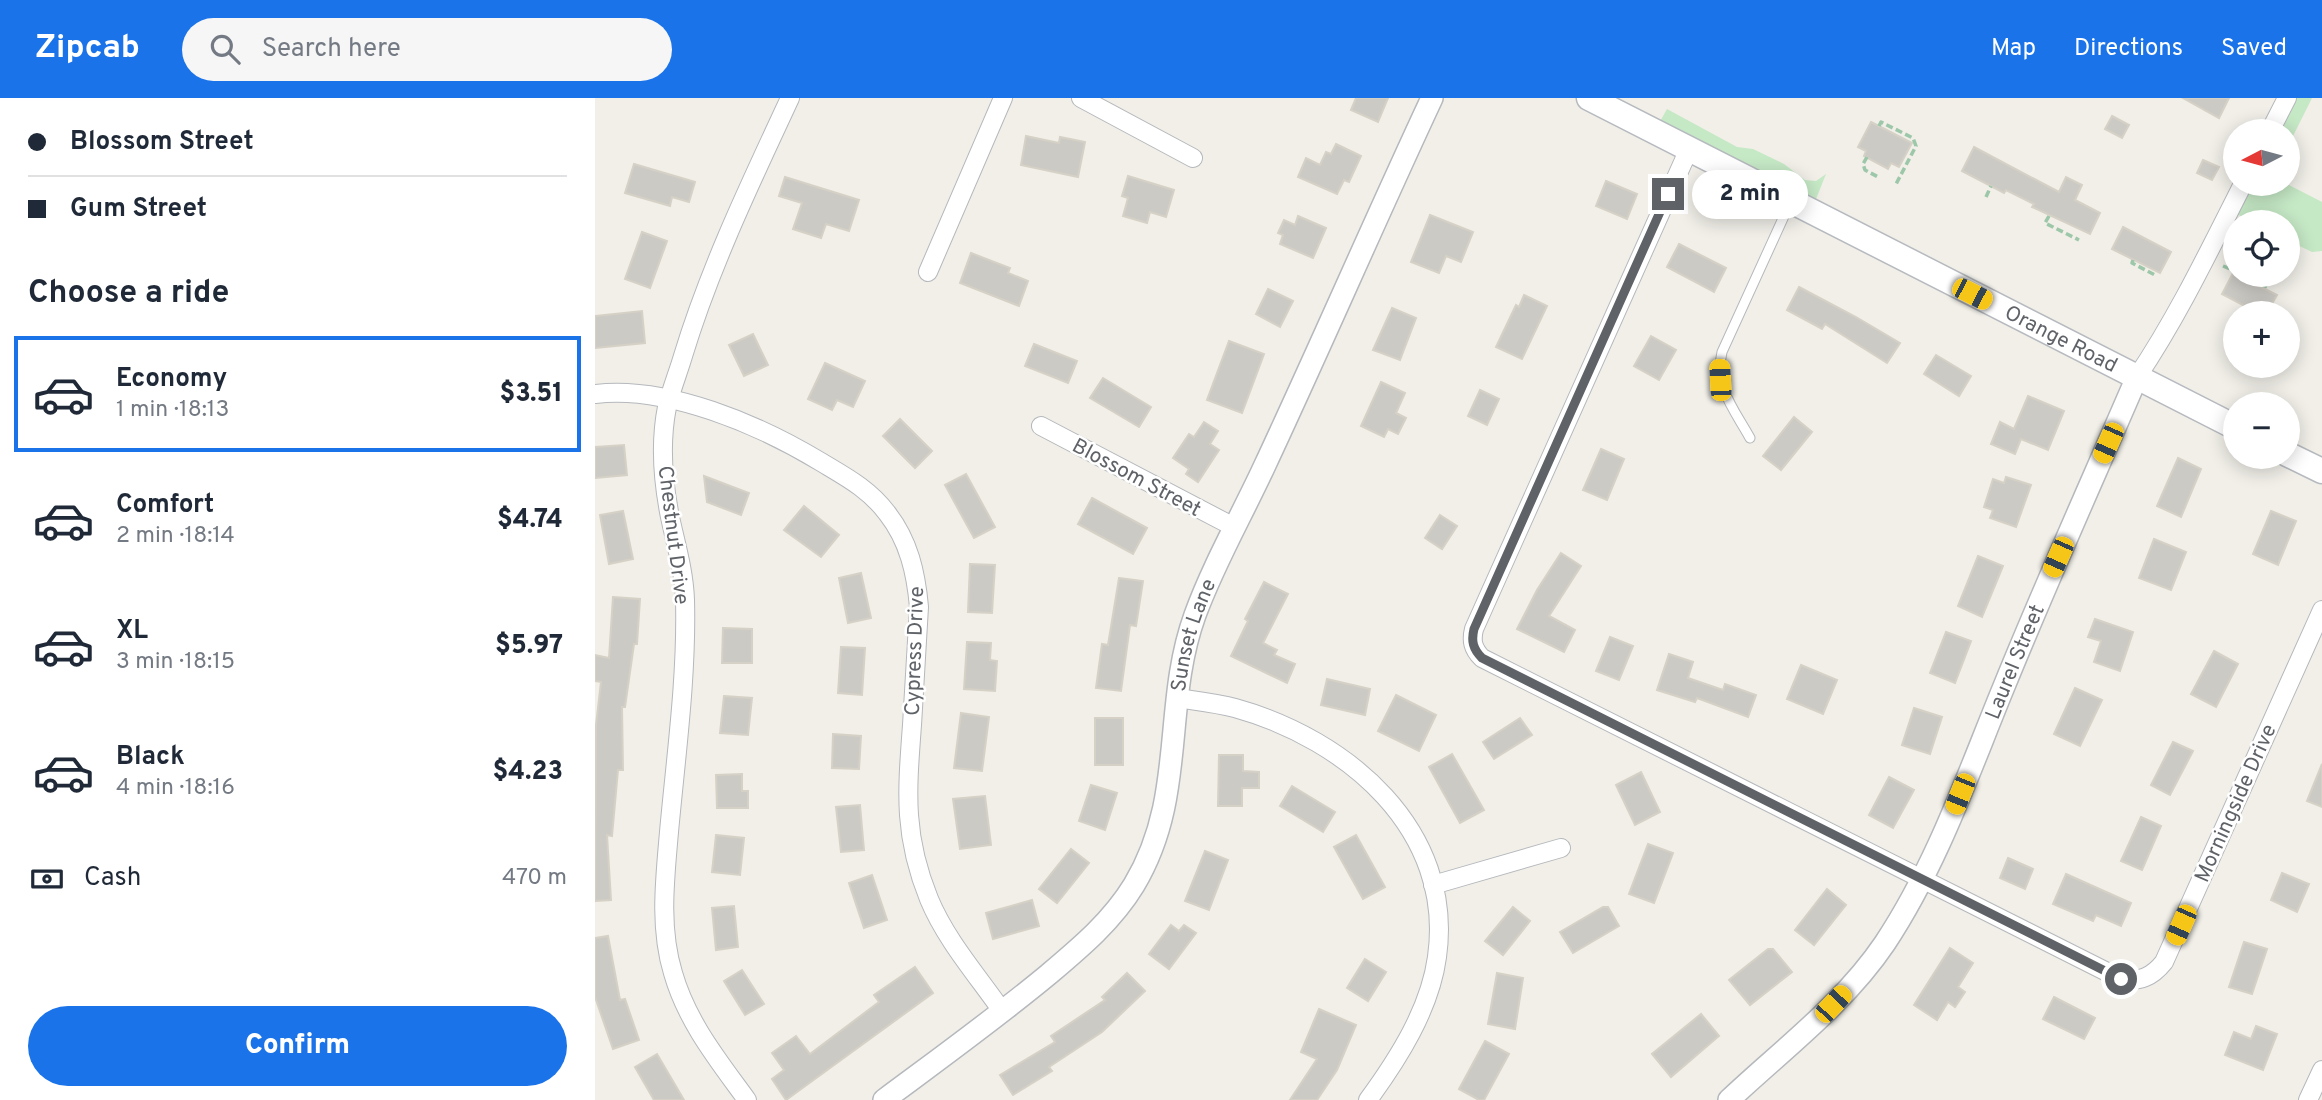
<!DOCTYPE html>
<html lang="en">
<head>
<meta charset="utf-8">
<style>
  body { margin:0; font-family:Overpass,sans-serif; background:#f6f6f7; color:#1f2937; height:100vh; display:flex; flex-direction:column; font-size:26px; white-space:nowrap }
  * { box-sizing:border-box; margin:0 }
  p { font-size:23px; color:#747a83 }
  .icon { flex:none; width:38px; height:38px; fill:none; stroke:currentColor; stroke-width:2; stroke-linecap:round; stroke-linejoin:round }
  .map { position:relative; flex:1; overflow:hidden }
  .details { display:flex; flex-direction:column; background:#fff; width:595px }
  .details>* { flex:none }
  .hud { display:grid; align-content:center; height:154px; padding:0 28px; background:#fff }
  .needle { width:46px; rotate:264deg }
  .tools { position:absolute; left:1628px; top:21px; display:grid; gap:14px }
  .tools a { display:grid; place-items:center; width:77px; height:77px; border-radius:50%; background:#fff; box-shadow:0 4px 18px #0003; font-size:35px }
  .end { position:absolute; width:32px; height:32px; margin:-16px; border:9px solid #5f6368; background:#fff; box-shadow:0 0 0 4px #fff }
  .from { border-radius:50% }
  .bubble { position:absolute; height:49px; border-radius:24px; background:#fff; box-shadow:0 4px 18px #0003; font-size:23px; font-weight:800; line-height:49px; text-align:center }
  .car { position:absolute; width:21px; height:42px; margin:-21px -10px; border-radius:9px; box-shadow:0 0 5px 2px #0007; background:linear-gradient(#f5c518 24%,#345 0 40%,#f5c518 0 76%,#345 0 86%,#f5c518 0) }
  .hud b { display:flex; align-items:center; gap:24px; height:66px; font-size:26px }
  .hud b+b { border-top:2px solid #e0e1e3 }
  .hud i { width:18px; height:18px; background:#1f2937 }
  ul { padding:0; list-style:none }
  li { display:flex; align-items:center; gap:21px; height:116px; margin:0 14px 10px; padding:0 14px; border:4px solid transparent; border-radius:0px }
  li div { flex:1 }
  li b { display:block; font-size:26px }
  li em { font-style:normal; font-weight:800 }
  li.on { border-color:#1a73e8 }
  li>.icon { width:63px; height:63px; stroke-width:1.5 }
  h2 { padding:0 28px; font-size:32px; line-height:84px }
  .pay { display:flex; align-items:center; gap:18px; height:77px; padding:0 28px; font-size:26px }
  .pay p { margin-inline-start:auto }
  .primary-button { display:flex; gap:14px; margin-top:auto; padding:14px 28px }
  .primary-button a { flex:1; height:80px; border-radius:42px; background:#1a73e8; color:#fff; font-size:28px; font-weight:800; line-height:80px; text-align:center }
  header { display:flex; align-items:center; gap:42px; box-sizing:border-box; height:98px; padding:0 35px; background:#1a73e8; color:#fff }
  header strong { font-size:33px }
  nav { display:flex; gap:38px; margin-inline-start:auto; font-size:24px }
  .search { width:490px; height:63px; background:#f6f6f7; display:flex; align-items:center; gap:18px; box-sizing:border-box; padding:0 24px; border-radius:38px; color:#747a83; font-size:26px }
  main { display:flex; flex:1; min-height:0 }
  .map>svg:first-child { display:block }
  .green { fill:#c5e8c5 }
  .building { fill:#cccac5; stroke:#d6d1c6; stroke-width:2 }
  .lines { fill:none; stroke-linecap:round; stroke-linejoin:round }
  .service-casing { stroke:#b5b8bc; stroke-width:11 }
  .minor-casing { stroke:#b5b8bc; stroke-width:20 }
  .tertiary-casing { stroke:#b5b8bc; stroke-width:24 }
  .secondary-casing { stroke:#b6babf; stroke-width:27 }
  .path { stroke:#9cc7a9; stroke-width:3.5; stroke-dasharray:7 3.5; stroke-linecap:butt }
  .service { stroke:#fff; stroke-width:9 }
  .minor { stroke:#fff; stroke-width:18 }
  .tertiary { stroke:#fff; stroke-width:21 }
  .secondary { stroke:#fff; stroke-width:24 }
  .route { stroke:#5f6368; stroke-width:9 }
  .labels { text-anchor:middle; stroke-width:5; stroke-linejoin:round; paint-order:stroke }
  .street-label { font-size:21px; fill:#5f6368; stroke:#fff }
</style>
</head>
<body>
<header>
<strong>Zipcab</strong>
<div class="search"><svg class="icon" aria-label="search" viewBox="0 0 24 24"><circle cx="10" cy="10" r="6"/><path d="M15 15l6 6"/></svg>Search here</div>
<nav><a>Map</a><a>Directions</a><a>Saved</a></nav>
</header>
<main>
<section class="details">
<div class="hud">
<b><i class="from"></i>Blossom Street</b>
<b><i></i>Gum Street</b>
</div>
<h2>Choose a ride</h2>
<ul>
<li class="on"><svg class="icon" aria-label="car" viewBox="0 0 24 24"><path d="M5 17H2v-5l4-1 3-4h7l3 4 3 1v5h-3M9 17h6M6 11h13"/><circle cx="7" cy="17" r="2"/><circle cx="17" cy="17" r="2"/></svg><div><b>Economy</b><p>1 min · 18:13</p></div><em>$3.51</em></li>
<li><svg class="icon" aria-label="car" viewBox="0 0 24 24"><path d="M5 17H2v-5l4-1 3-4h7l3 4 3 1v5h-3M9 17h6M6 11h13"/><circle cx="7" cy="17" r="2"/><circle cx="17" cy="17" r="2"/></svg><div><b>Comfort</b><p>2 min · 18:14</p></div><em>$4.74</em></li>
<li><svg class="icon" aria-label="car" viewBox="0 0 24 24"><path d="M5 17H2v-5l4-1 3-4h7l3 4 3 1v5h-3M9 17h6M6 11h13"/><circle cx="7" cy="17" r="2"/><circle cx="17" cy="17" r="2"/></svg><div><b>XL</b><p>3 min · 18:15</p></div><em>$5.97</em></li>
<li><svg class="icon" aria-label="car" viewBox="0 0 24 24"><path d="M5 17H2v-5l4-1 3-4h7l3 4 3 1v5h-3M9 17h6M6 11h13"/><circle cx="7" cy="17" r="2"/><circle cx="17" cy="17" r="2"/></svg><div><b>Black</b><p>4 min · 18:16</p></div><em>$4.23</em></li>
</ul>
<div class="pay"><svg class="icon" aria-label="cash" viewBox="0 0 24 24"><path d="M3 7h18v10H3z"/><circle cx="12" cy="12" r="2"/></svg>Cash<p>470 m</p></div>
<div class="primary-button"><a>Confirm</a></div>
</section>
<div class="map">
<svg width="1727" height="1002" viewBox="0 0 1727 1002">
  <rect width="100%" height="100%" fill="#f1efe8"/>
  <g class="green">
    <path d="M 1700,0 L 1717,0 L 1692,50 L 1692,33 L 1683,33 Z"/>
    <path d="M 1072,11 L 1142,49 L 1158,51 L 1189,66 L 1210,82 L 1221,83 L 1231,76 L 1219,106 L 1063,27 Z"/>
    <path d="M 1658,86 L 1692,86 L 1727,104 L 1727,153 L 1717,154 L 1692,142 L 1692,124 L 1657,124 L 1642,116 Z"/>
  </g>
  <g class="building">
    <path d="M 761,0 L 793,0 L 783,24 L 756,12 Z"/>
    <path d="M 1588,0 L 1634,0 L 1624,20 Z"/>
    <path d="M 1517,18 L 1534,27 L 1527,40 L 1510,31 Z"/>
    <path d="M 1276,24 L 1317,45 L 1304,69 L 1296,65 L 1293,71 L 1269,58 L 1271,53 L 1263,49 Z"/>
    <path d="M 431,38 L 464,45 L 465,39 L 490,44 L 483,79 L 426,67 Z"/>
    <path d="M 741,46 L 766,58 L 754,84 L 749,82 L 742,96 L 703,79 L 711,60 L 725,67 L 731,54 L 736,56 Z"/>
    <path d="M 1379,49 L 1464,94 L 1471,79 L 1487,87 L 1480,102 L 1505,115 L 1495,136 L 1437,109 L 1439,106 L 1411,92 L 1409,95 L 1367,73 Z"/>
    <path d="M 1608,62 L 1624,69 L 1617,82 L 1602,75 Z"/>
    <path d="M 39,66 L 100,84 L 94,104 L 77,99 L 75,108 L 30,95 Z"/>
    <path d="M 533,78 L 579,92 L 571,119 L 555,114 L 552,125 L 528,118 L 533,100 L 527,98 Z"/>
    <path d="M 190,79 L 264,102 L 254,133 L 231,126 L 226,140 L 198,131 L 207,105 L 184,98 Z"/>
    <path d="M 1011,83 L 1042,96 L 1032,121 L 1001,108 Z"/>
    <path d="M 835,117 L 878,134 L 866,164 L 851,158 L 844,175 L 816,164 Z"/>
    <path d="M 703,118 L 731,130 L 718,160 L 685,146 L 688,137 L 683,135 L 689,122 L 700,127 Z"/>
    <path d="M 1528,129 L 1576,154 L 1565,175 L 1517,151 Z"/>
    <path d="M 47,134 L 72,143 L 55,190 L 30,181 Z"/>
    <path d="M 1084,146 L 1131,170 L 1119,194 L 1072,169 Z"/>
    <path d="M 376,155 L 415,170 L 413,175 L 433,183 L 424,208 L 365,185 Z"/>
    <path d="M 1638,175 L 1682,197 L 1672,215 L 1646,215 L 1650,208 L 1627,196 Z"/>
    <path d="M 1204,189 L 1261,219 L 1305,245 L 1292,265 L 1230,226 L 1227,231 L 1192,212 Z"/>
    <path d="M 673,191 L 698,203 L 685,229 L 661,216 Z"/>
    <path d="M 929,197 L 952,208 L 927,261 L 901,249 L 921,207 L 924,209 Z"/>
    <path d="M 797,210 L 821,220 L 805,262 L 778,252 Z"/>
    <path d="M 47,213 L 50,245 L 0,250 L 0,218 Z"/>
    <path d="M 158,236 L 173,267 L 149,278 L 134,247 Z"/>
    <path d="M 1056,238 L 1081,252 L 1064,282 L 1039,268 Z"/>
    <path d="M 634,243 L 669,256 L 647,315 L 612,302 Z"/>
    <path d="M 439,246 L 482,263 L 473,285 L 430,268 Z"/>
    <path d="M 1341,257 L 1376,278 L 1364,298 L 1329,276 Z"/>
    <path d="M 230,265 L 270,283 L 258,309 L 242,302 L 237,312 L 213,301 Z"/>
    <path d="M 508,280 L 556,309 L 544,329 L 495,300 Z"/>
    <path d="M 786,284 L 810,295 L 801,315 L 811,320 L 803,336 L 793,331 L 789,339 L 766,328 Z"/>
    <path d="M 885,292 L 904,301 L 892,327 L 873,318 Z"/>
    <path d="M 1433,298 L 1469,313 L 1453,352 L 1426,341 L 1420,356 L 1396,346 L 1405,324 L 1419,331 Z"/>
    <path d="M 1199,319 L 1217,334 L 1186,372 L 1168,358 Z"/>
    <path d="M 305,321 L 337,353 L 320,370 L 288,338 Z"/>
    <path d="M 609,324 L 623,333 L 615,346 L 624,352 L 603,384 L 591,376 L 594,371 L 578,360 L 594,336 L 599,339 Z"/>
    <path d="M 29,347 L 32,377 L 0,380 L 0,349 Z"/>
    <path d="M 1006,351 L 1029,361 L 1012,402 L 988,392 Z"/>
    <path d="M 1583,360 L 1606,371 L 1586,419 L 1562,408 Z"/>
    <path d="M 371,376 L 400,429 L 379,440 L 350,387 Z"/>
    <path d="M 109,378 L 154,395 L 146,417 L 112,404 Z"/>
    <path d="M 1411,379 L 1436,387 L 1421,429 L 1395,420 L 1398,412 L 1389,409 L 1398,381 L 1409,385 Z"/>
    <path d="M 497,400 L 552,430 L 538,456 L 483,426 Z"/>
    <path d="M 209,408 L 244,437 L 226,459 L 189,432 Z"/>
    <path d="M 28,413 L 38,461 L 14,466 L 5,417 Z"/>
    <path d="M 1676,413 L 1701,423 L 1683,467 L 1658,456 Z"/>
    <path d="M 845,417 L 862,428 L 847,451 L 830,440 Z"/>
    <path d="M 1559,441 L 1591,454 L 1576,492 L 1544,480 Z"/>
    <path d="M 966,455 L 986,468 L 954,518 L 980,532 L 969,554 L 922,531 L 942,492 Z"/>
    <path d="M 1383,458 L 1408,468 L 1387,519 L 1363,508 Z"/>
    <path d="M 375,466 L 400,467 L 397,515 L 373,514 Z"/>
    <path d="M 266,475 L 276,520 L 253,525 L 244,480 Z"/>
    <path d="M 524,480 L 548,483 L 541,528 L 535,527 L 526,593 L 501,590 L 507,546 L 513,547 Z"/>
    <path d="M 669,484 L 693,496 L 668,545 L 682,552 L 679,557 L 700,566 L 692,585 L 636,558 L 653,523 L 650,521 Z"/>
    <path d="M 18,499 L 45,501 L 42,546 L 39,546 L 30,609 L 27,609 L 28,672 L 23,672 L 17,738 L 12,737 L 16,802 L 0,803 L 1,627 L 6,584 L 0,583 L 0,557 L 14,560 Z"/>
    <path d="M 1500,521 L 1538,534 L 1525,573 L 1499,564 L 1506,543 L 1493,539 Z"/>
    <path d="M 128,530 L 157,531 L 157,565 L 127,565 Z"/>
    <path d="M 1351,534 L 1376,543 L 1360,585 L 1335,575 Z"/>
    <path d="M 1015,539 L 1038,548 L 1024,582 L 1001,573 Z"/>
    <path d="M 372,544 L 396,545 L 395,562 L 402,563 L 400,593 L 369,591 Z"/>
    <path d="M 246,549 L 270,550 L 267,597 L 243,595 Z"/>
    <path d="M 1619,553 L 1643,566 L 1621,609 L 1596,596 Z"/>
    <path d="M 1074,556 L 1098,564 L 1093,580 L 1128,592 L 1130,586 L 1161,597 L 1153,619 L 1102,600 L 1100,604 L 1062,592 Z"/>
    <path d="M 1206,567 L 1242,582 L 1228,616 L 1192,601 Z"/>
    <path d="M 732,581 L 775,591 L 770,617 L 726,607 Z"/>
    <path d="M 1480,590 L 1507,602 L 1485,648 L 1459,636 Z"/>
    <path d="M 801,597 L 841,617 L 824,653 L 783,633 Z"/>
    <path d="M 129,598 L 157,600 L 153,637 L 125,635 Z"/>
    <path d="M 1319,610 L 1347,619 L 1335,656 L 1307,647 Z"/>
    <path d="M 366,615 L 394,619 L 387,673 L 359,670 Z"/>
    <rect x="500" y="620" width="28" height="47"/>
    <path d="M 925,620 L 937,637 L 899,661 L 888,644 Z"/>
    <path d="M 238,636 L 266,638 L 264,671 L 237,670 Z"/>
    <path d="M 1578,644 L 1598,653 L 1575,697 L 1556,687 Z"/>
    <path d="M 857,656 L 889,712 L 865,725 L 834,669 Z"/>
    <path d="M 624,657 L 648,657 L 648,673 L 664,674 L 664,690 L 647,690 L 647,708 L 623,708 Z"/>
    <path d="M 1727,666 L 1727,709 L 1712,703 Z"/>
    <path d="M 1046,674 L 1065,714 L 1040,727 L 1021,687 Z"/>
    <path d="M 147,676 L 147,693 L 153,693 L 153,710 L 122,710 L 121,677 Z"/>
    <path d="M 1294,679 L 1319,692 L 1298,730 L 1274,717 Z"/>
    <path d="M 496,687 L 522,695 L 510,732 L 484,723 Z"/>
    <path d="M 697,688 L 740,714 L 728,734 L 685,708 Z"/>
    <path d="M 390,698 L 396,747 L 365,751 L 358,701 Z"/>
    <path d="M 265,707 L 269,752 L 246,754 L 241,709 Z"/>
    <path d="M 1546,719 L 1566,728 L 1547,772 L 1526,763 Z"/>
    <path d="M 121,737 L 149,740 L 145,777 L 117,774 Z"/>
    <path d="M 761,737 L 790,789 L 768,801 L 739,749 Z"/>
    <path d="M 1053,746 L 1078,755 L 1059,805 L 1034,796 Z"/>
    <path d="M 476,751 L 494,765 L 462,805 L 444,791 Z"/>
    <path d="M 610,753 L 633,762 L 614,812 L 590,803 Z"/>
    <path d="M 1413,760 L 1438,771 L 1430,791 L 1405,780 Z"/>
    <path d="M 1687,775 L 1714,786 L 1702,814 L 1676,802 Z"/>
    <path d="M 1471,776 L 1536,805 L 1526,828 L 1501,817 L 1498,823 L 1458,806 Z"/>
    <path d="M 277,777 L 292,822 L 269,830 L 254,785 Z"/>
    <path d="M 1232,791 L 1251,807 L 1219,847 L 1200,832 Z"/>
    <path d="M 437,802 L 444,828 L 398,841 L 391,815 Z"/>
    <path d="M 139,808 L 143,849 L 121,852 L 117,810 Z"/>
    <path d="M 918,809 L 935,823 L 908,857 L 890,843 Z"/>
    <path d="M 1008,809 L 1013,809 L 1024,828 L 978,855 L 965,834 Z"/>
    <path d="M 576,827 L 584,833 L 589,827 L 601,835 L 574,871 L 554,856 Z"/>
    <path d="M 13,838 L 25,902 L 30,901 L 44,942 L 18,951 L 0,899 L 0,840 Z"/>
    <path d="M 1649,844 L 1672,851 L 1657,896 L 1634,889 Z"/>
    <path d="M 1355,850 L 1378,865 L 1363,889 L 1370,894 L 1360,909 L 1353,904 L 1342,922 L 1319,907 Z"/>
    <path d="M 1173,851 L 1178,851 L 1197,874 L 1155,907 L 1134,882 Z"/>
    <path d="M 770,861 L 791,874 L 773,903 L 752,890 Z"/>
    <path d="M 320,869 L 338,895 L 191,1002 L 177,981 L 189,972 L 177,955 L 201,938 L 215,956 L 284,904 L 279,897 Z"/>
    <path d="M 147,872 L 169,906 L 150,917 L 129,883 Z"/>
    <path d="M 532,875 L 550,893 L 507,934 L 454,969 L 457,973 L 418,997 L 405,977 L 460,944 L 456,938 L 510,902 L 507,899 Z"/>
    <path d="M 902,875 L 928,880 L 920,931 L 893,926 Z"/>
    <path d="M 1459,899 L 1500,920 L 1489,941 L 1448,921 Z"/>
    <path d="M 724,911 L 761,927 L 742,972 L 722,1002 L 695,1002 L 722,961 L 706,954 Z"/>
    <path d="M 1106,916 L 1124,938 L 1076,979 L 1057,956 Z"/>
    <path d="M 1661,928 L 1682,936 L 1668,972 L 1630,957 L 1639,934 L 1656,941 Z"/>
    <path d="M 890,943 L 914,956 L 889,1002 L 884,1002 L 864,991 Z"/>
    <path d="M 62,956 L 89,1002 L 59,1002 L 40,969 Z"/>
  </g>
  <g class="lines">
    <g class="service-casing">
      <path id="service" d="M 1155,340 C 1139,311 1119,289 1127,254 L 1195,105"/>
    </g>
    <g class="minor-casing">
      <g id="minor">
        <path d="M 486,0 L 598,60"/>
        <path d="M 1675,33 L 1692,0"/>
        <path d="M 1094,51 L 879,531 C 876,543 878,551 887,560 L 1526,881 C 1545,884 1557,879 1569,864 L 1727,512"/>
        <path d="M 333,174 L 408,0"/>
        <path d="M 1542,279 C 1583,218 1615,151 1648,86"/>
        <path d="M 0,296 C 72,287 165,327 226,364 C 251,379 274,391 292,415 C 314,443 321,475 324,509 C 322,549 319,588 317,627 C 312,694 308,737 334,801 C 351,842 382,877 407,913"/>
        <path d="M 446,328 L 639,429"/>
        <path d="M 582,600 C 601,603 621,605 640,610 C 752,641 860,732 842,859 C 835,911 803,961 773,1002"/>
        <path d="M 838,787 L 966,750"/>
        <path d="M 152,1002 C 123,962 92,924 78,875 C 64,829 70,781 74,734 C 81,657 92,579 90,502 C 89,473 81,447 75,419 C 68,384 65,344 72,309 C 76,292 83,275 88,258 C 115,169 156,84 195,0"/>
        <path d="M 1713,1002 L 1727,972"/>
      </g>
    </g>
    <g class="tertiary-casing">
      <g id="tertiary">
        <path id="s1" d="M 289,1002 C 344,961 401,920 454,876 C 486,849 517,823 539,787 C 592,699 567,608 600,517 C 619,465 647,417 670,367 C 727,245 780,122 837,0"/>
        <path id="s2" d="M 1134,1002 C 1187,952 1249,906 1290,845 C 1343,765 1374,673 1410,586 C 1452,483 1498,381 1542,279"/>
      </g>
    </g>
    <g class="secondary-casing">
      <g id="secondary">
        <path id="s3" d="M 994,0 L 1640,329"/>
        <path d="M 1692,356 L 1727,373"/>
      </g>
    </g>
    <g class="path">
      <path d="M 1284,28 L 1286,24 L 1318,40 L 1321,48 L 1300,88"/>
      <path d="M 1272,59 L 1268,66 L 1270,72 L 1285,80"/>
      <path d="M 1391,99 L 1396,88"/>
      <path d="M 1454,118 L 1450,125 L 1484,142"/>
      <path d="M 1538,162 L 1537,165 L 1560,177"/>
      <path d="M 1628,168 L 1640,173"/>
      <path d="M 1647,177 L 1672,189"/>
    </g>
    <use href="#service" class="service"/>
    <use href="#minor" class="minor"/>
    <use href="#tertiary" class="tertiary"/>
    <use href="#secondary" class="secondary"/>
  </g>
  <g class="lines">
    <path class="route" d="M 1073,96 L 879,531 C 876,543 878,551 887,560 L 1526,881"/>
  </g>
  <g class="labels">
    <g class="street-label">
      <text dy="7" stroke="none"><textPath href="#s3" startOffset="530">Orange Road</textPath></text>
      <text transform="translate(542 379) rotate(28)" y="7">Blossom Street</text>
      <text transform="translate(79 437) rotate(83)" y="7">Chestnut Drive</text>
      <text dy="7" stroke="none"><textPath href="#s1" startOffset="590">Sunset Lane</textPath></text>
      <text transform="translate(319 553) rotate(-88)" y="7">Cypress Drive</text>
      <text dy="7" stroke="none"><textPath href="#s2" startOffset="532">Laurel Street</textPath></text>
      <text transform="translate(1640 705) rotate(-66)" y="7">Morningside Drive</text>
    </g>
  </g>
</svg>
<div class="tools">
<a><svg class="needle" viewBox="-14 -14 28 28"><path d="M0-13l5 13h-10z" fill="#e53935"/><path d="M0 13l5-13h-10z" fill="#747a83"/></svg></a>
<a><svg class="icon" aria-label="locate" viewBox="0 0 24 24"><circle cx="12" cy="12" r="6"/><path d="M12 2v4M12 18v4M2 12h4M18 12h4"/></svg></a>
<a>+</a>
<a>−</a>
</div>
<i class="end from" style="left:1526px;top:881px"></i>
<i class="end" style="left:1073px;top:96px"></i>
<div class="bubble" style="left:1097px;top:72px;width:116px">2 min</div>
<i class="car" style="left:1377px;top:196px;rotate:117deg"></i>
<i class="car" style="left:1125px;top:282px;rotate:357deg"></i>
<i class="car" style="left:1513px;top:345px;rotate:204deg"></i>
<i class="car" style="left:1463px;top:459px;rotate:204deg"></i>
<i class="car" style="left:1365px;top:696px;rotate:202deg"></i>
<i class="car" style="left:1586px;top:827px;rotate:204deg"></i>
<i class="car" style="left:1238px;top:906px;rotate:43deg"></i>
</div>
</main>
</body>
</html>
